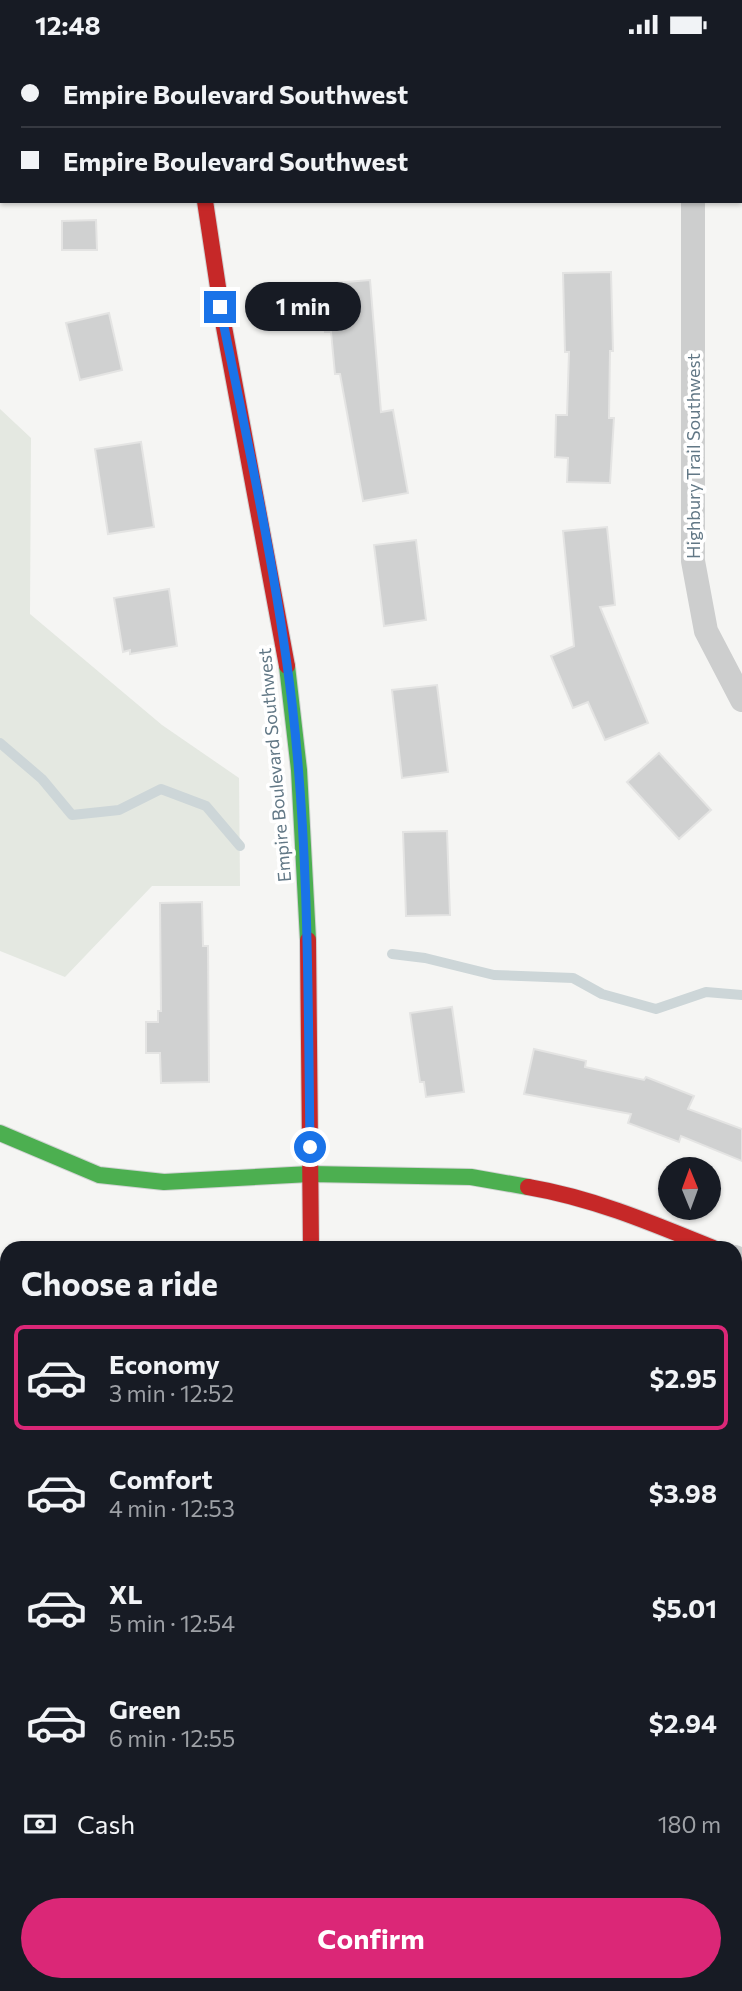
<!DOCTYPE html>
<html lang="en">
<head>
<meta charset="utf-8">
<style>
  body { margin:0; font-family:Commissioner,sans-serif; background:#242831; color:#f1f3f6; height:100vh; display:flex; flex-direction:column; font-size:26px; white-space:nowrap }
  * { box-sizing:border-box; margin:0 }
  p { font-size:23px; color:#9ea1a6 }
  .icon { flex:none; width:38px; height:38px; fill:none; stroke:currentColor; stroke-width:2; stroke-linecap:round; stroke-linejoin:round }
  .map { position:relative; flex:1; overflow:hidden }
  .details { position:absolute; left:0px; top:1192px; width:742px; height:751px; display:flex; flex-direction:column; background:#171b24; border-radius:21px 21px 0 0; box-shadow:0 2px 5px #0004 }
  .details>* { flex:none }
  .top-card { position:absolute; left:0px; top:0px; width:742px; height:154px; box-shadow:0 2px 5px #0004; display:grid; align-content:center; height:154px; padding:0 21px; background:#171b24 }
  .needle { width:46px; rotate:359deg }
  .controls { position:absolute; left:658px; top:1108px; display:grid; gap:14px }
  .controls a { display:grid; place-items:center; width:63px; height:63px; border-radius:50%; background:#171b24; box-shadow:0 2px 5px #0004; font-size:35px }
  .end { position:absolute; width:32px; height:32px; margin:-16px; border:9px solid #1a73e8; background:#fff; box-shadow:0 0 0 4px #fff }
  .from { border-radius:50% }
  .bubble { position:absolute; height:49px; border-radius:24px; background:#171b24; box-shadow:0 2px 5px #0004; font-size:23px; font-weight:700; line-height:49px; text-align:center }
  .top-card b { display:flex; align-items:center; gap:24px; height:66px; font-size:26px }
  .top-card b+b { border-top:2px solid #363941 }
  .top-card i { width:18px; height:18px; background:#f1f3f6 }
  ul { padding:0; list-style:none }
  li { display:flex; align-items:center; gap:21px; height:105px; margin:0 14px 10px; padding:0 7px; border:4px solid transparent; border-radius:10px }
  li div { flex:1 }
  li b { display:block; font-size:26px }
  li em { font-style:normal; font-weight:700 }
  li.selected { border-color:#db2777 }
  li>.icon { width:63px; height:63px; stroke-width:1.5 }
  h2 { padding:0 21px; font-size:32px; line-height:84px }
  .pay { display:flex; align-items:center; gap:18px; height:77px; padding:0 21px; font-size:26px }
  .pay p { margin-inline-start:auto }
  .button { display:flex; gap:14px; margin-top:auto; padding:14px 21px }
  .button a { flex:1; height:80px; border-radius:42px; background:#db2777; color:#fff; font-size:28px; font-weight:700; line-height:80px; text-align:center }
  .status { display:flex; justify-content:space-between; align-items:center; height:49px; padding:0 35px; background:#171b24; direction:ltr }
  .status svg { height:19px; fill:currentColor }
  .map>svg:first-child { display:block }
  .green { fill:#e4e8e1 }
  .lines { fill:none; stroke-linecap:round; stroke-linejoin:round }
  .stream { stroke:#cdd6d8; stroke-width:10 }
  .building { fill:#d0d1d1; stroke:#e4e4e3; stroke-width:2 }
  .fast-casing { stroke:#d1d3d3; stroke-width:18 }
  .jam-casing { stroke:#d1d3d3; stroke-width:18 }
  .street { stroke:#cdcece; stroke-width:24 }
  .fast { stroke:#4caf50; stroke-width:16 }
  .jam { stroke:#c62828; stroke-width:16 }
  .route { stroke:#1a73e8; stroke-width:9 }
  .labels { text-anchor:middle; stroke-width:7; stroke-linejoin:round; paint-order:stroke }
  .street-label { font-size:18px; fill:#627886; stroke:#fff }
</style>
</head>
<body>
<div class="status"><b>12:48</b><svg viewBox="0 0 49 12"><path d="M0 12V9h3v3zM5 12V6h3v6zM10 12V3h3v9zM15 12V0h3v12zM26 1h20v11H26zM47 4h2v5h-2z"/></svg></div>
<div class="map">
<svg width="742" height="1942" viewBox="0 0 742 1942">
  <rect width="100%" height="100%" fill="#f5f5f3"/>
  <path class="green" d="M 0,360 L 31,389 L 30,565 L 162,676 L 239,729 L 240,837 L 152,837 L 65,928 L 0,902 Z"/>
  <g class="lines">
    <g class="stream">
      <path d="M 0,694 L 42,730 L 72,766 L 119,761 L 161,740 L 206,757 L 240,797"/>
      <path d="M 392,905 L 425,909 L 494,926 L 573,929 L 602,945 L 656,960 L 706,943 L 742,946"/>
    </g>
  </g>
  <g class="building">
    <path d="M 96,171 L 97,201 L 62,201 L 62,172 Z"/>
    <path d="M 611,223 L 613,302 L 610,302 L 609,369 L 614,369 L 610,434 L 567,433 L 568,409 L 555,408 L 556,366 L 567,366 L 569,303 L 565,303 L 563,224 Z"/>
    <path d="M 370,231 L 381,363 L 393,361 L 408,444 L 363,452 L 340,325 L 335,325 L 331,283 L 325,283 L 321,235 Z"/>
    <path d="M 109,264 L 122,321 L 80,331 L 66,274 Z"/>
    <path d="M 141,393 L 154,478 L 108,485 L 95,400 Z"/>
    <path d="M 607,478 L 615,556 L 600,558 L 648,674 L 605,691 L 588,653 L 573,659 L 551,607 L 574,597 L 563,482 Z"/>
    <path d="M 416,491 L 426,571 L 384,577 L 374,496 Z"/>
    <path d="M 169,540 L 177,597 L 130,605 L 130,601 L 123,603 L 114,549 Z"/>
    <path d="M 437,636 L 448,723 L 402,729 L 392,641 Z"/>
    <path d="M 659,704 L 711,761 L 679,790 L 627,733 Z"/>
    <path d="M 447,782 L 450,866 L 406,867 L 403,783 Z"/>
    <path d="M 202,853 L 203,897 L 208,897 L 209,1033 L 161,1034 L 160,1004 L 146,1004 L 146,973 L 158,973 L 158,962 L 161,962 L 160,854 Z"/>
    <path d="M 452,958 L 464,1043 L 426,1048 L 424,1033 L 420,1033 L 410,964 Z"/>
    <path d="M 534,1000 L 586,1012 L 585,1018 L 644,1031 L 646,1028 L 694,1047 L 688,1060 L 742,1080 L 742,1112 L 681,1087 L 679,1093 L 628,1074 L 631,1065 L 524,1045 Z"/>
  </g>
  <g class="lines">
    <g class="fast-casing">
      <g id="fast">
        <path d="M 187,0 L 187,2"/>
        <path d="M 287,617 L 299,721 L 308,891"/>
        <path d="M 0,1084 L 99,1126 L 164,1133 L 310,1125 L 471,1128 L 528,1138"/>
      </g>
    </g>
    <g class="jam-casing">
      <g id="jam">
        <path d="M 205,152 L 224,278 L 287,617"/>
        <path d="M 308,891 L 311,1199"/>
        <path d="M 528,1138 C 593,1149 652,1174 713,1199"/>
        <path d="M 298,1942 L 299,1936"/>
      </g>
    </g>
    <g class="street">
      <path d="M 693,2 L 693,0"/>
      <path d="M 693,152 L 693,512 L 706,582 L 742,651"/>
      <path d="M 735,1208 L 742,1211"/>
    </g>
    <use href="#fast" class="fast"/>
    <use href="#jam" class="jam"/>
  </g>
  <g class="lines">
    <path class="route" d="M 220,258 C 247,390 276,521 292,654 C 309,801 308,950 310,1098"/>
  </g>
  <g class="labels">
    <g class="street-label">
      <text transform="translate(694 407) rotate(-90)" y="6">Highbury Trail Southwest</text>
      <text transform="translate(275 716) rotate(-95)" y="6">Empire Boulevard Southwest</text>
    </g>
  </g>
</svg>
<div class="controls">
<a><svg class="needle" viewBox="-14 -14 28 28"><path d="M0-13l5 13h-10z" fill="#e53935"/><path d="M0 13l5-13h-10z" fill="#9ea1a6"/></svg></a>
</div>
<i class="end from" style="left:310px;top:1098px"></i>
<i class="end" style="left:220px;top:258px"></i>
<div class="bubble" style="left:245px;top:233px;width:116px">1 min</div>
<div class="top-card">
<b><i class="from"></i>Empire Boulevard Southwest</b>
<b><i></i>Empire Boulevard Southwest</b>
</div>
<section class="details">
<h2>Choose a ride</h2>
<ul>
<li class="selected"><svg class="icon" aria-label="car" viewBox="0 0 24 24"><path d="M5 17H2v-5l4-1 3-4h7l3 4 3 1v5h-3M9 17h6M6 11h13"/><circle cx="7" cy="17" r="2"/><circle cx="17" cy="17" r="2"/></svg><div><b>Economy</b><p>3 min · 12:52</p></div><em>$2.95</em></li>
<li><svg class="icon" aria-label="car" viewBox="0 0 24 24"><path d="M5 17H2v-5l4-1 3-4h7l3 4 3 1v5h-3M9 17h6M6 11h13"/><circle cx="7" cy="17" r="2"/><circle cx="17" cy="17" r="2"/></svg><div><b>Comfort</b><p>4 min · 12:53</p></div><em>$3.98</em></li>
<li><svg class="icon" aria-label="car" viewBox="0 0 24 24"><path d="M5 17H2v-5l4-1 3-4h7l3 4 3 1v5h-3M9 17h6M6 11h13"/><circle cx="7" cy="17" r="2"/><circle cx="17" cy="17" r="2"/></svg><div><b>XL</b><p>5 min · 12:54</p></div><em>$5.01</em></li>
<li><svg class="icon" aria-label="car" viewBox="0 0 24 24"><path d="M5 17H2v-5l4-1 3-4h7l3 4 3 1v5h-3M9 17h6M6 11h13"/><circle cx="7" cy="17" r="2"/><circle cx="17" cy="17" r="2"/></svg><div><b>Green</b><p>6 min · 12:55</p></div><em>$2.94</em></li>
</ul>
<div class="pay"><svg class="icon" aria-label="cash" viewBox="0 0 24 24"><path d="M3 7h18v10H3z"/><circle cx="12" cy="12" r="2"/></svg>Cash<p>180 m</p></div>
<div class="button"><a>Confirm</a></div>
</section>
</div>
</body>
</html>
